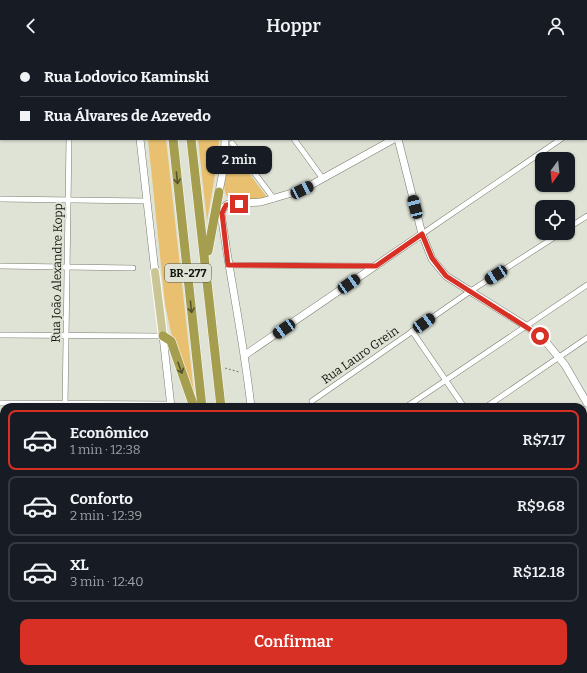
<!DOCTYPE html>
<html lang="pt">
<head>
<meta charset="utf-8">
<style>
  body { margin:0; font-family:Bitter,serif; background:#242831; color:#f1f3f6; height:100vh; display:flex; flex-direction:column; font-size:15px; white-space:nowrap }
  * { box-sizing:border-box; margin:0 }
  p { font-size:13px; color:#9ea1a6 }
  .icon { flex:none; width:22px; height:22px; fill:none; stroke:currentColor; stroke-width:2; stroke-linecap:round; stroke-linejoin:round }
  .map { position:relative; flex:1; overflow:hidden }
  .details { position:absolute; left:0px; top:351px; width:587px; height:270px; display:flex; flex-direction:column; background:#171b24; border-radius:12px 12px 0 0; box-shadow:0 1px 3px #0004 }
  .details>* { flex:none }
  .banner { position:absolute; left:0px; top:0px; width:587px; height:88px; box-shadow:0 1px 3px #0004; display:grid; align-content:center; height:88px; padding:0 20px; background:#171b24 }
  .needle { width:26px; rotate:195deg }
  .tools { position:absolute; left:535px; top:100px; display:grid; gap:8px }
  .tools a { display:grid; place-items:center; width:40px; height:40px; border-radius:8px; background:#171b24; box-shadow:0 1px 3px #0004; font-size:20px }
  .end { position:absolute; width:18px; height:18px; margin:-9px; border:5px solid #d93025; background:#fff; box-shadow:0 0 0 2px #fff }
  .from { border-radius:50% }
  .bubble { position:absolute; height:28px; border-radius:8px; background:#171b24; box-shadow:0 1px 3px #0004; font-size:13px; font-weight:600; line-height:28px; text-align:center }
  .car { position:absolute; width:12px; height:24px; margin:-12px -6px; border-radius:5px; box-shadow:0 0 3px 1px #0007; background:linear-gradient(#222 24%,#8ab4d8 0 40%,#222 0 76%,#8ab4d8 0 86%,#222 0) }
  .banner b { display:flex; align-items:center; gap:14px; height:38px; font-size:15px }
  .banner b+b { border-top:1px solid #363941 }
  .banner i { width:10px; height:10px; background:#f1f3f6 }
  ul { padding:7px 0 0; list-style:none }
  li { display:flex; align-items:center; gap:12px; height:60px; margin:0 8px 6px; padding:0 12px; border:2px solid #363941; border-radius:8px }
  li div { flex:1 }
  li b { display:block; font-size:15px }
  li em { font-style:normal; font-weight:600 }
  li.active { border-color:#d93025 }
  li>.icon { width:36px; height:36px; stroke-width:1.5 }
  .primary-button { display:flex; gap:8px; margin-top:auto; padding:8px 20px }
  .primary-button a { flex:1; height:46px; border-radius:8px; background:#d93025; color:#fff; font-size:16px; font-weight:600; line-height:46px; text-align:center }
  header { display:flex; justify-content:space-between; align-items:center; height:52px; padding:0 20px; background:#171b24; font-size:18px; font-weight:600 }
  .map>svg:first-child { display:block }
  .green { fill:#e8c06f }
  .building { fill:#4d574d }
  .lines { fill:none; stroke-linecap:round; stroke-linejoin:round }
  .lane-casing { stroke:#787c70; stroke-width:4 }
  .street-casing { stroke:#787c70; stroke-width:6 }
  .secondary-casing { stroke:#787c70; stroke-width:8 }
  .primary-casing { stroke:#fff; stroke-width:10 }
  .highway-casing { stroke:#fff; stroke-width:10 }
  .path { stroke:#72766d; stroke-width:1; stroke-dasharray:2 2; stroke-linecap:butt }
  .lane { stroke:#fff; stroke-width:2.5 }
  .street { stroke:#fff; stroke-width:5 }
  .secondary { stroke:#fff; stroke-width:7 }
  .primary { stroke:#cac595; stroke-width:8 }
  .highway { stroke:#a69e4f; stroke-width:9 }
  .oneway { stroke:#55532c }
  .route { stroke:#d93025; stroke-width:5 }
  .labels { text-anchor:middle; stroke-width:4; stroke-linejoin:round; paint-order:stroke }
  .shield { fill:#dee3d5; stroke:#50534b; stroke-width:1 }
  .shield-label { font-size:11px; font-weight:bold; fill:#131510 }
  .street-label { font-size:12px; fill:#131510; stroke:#dee3d5 }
</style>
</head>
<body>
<header><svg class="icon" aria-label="back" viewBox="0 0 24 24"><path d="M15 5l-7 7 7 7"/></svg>Hoppr<svg class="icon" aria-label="person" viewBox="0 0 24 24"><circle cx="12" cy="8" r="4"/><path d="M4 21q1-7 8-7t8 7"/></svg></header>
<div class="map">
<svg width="587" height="621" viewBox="0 0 587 621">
  <rect width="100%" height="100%" fill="#dee3d5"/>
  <g class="green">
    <path d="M 148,87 L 166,87 L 194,342 L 172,285 L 165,252 Z"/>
    <path d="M 198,87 L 219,87 L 218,106 L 207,169 Z"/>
    <path d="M 229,95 L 267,145 L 258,148 L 231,148 C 217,141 229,109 229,95 Z"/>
  </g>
  <path class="building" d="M 356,617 L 357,621 L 310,621 L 310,618 Z"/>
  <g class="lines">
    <g class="lane-casing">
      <g id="lane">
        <path d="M 331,0 L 331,1"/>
        <path d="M 285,353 L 286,355"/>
        <path d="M 448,617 L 461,621"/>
      </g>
    </g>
    <g class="street-casing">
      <g id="street">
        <path d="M 274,0 L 274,1"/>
        <path d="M 460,0 L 460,1"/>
        <path d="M 70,1 L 70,0"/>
        <path d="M 586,70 L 587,69"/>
        <path d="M 0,80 L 1,80"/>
        <path d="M 294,87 L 323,127"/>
        <path d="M 232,91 L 274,147"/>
        <path d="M 0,147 L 147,149"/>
        <path d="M 568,176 L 587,164"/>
        <path d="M 422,182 L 561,87"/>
        <path d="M 228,213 L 375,214"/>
        <path d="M 0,214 L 133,216"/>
        <path d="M 412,279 L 464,355"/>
        <path d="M 0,283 L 163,284"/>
        <path d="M 312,349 L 469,240 L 561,181"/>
        <path d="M 0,351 L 170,352"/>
        <path d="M 65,355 L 69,87"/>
        <path d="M 406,355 L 587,233"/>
        <path d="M 486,355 L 587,286"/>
        <path d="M 0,404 L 4,403"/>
        <path d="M 583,413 L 587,411"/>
        <path d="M 0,460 L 4,459"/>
        <path d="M 583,462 L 587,460"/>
        <path d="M 583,528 L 587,527"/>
        <path d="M 0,603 L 4,601"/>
        <path d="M 144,621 L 151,617"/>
        <path d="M 167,621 L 168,617"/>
        <path d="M 472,621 L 473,617"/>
      </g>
    </g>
    <g class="secondary-casing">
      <g id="secondary">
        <path d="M 131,0 L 131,1"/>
        <path d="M 216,0 L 216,1"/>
        <path d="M 378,0 L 378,1"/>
        <path d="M 557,0 L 557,1"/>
        <path d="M 56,1 L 61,0"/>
        <path d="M 547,1 L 549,0"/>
        <path d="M 0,10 L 1,10"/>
        <path d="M 586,54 L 587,55"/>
        <path d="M 140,87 L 155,220"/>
        <path d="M 398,87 L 422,182 L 432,207 L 446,224 L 526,274 L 546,290 L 565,313 L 587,351"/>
        <path d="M 219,140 L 224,114 L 225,87"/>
        <path d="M 163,284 L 171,355"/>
        <path d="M 245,303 L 422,182"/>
        <path d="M 251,355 C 244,290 230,226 221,161 L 224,155 L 228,152 L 261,150 L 302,138 L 394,87"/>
        <path d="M 0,480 L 4,494"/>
        <path d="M 39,617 L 40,621"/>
        <path d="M 200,617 L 201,621"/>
        <path d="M 281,617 L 281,621"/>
      </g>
    </g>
    <g class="primary-casing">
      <path id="primary" d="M 155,220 L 163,284"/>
    </g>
    <g class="highway-casing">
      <g id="highway">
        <path d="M 163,0 L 163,1"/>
        <path d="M 182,0 L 182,1"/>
        <path d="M 173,87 L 202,355"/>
        <path d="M 191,87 L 221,355"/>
        <path d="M 208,199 L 219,140"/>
        <path d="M 163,284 L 171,289 L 194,355"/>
        <path d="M 232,617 L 232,621"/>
        <path d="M 251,617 L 251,621"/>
      </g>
    </g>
    <path class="path" d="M 225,316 L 239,320"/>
    <use href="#lane" class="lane"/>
    <use href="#street" class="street"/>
    <use href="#secondary" class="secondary"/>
    <use href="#primary" class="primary"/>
    <use href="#highway" class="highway"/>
  </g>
  <defs><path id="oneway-shaft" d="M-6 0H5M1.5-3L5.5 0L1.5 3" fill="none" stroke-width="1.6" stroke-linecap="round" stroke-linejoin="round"/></defs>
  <g class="oneway">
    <use href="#oneway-shaft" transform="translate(177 126) rotate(84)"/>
    <use href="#oneway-shaft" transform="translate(191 255) rotate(84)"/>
    <use href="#oneway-shaft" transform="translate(180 316) rotate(70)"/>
  </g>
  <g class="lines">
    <path class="route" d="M 239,152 L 226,153 L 222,161 L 228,213 L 376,214 L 422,182 L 432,206 L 446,224 L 540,284"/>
  </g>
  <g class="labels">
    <rect class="shield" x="165" y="212" width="46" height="18" rx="3"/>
    <g class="shield-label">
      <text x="188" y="225">BR-277</text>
    </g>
    <g class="street-label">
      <text transform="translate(57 221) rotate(-89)" y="4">Rua João Alexandre Kopp</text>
      <text transform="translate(360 303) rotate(-35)" y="4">Rua Lauro Grein</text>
    </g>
  </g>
</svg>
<div class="tools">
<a><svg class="needle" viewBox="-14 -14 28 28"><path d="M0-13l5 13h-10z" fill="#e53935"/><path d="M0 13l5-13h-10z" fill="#9ea1a6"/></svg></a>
<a><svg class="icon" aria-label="locate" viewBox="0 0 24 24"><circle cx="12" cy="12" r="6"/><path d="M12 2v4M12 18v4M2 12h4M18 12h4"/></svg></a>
</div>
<i class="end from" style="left:540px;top:284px"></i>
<i class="end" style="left:239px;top:152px"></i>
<div class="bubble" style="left:206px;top:94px;width:66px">2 min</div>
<i class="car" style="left:302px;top:138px;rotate:64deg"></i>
<i class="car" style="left:415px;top:155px;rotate:346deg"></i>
<i class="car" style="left:496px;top:223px;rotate:237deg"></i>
<i class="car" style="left:349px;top:232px;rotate:56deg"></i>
<i class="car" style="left:424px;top:271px;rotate:55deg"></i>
<i class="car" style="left:284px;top:277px;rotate:236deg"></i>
<div class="banner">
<b><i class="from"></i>Rua Lodovico Kaminski</b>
<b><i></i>Rua Álvares de Azevedo</b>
</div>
<section class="details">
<ul>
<li class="active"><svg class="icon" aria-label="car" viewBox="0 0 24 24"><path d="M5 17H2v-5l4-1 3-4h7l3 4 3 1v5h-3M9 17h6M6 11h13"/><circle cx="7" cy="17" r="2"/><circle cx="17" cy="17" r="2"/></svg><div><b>Econômico</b><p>1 min · 12:38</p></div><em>R$7.17</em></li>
<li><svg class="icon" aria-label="car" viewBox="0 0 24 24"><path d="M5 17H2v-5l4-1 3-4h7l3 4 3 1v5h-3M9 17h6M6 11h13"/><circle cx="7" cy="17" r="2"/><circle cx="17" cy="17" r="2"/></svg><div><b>Conforto</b><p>2 min · 12:39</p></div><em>R$9.68</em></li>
<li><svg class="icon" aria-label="car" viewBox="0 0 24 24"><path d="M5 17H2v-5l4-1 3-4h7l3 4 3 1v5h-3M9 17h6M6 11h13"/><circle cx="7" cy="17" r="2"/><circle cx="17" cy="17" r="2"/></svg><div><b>XL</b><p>3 min · 12:40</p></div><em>R$12.18</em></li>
</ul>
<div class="primary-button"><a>Confirmar</a></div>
</section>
</div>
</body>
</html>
